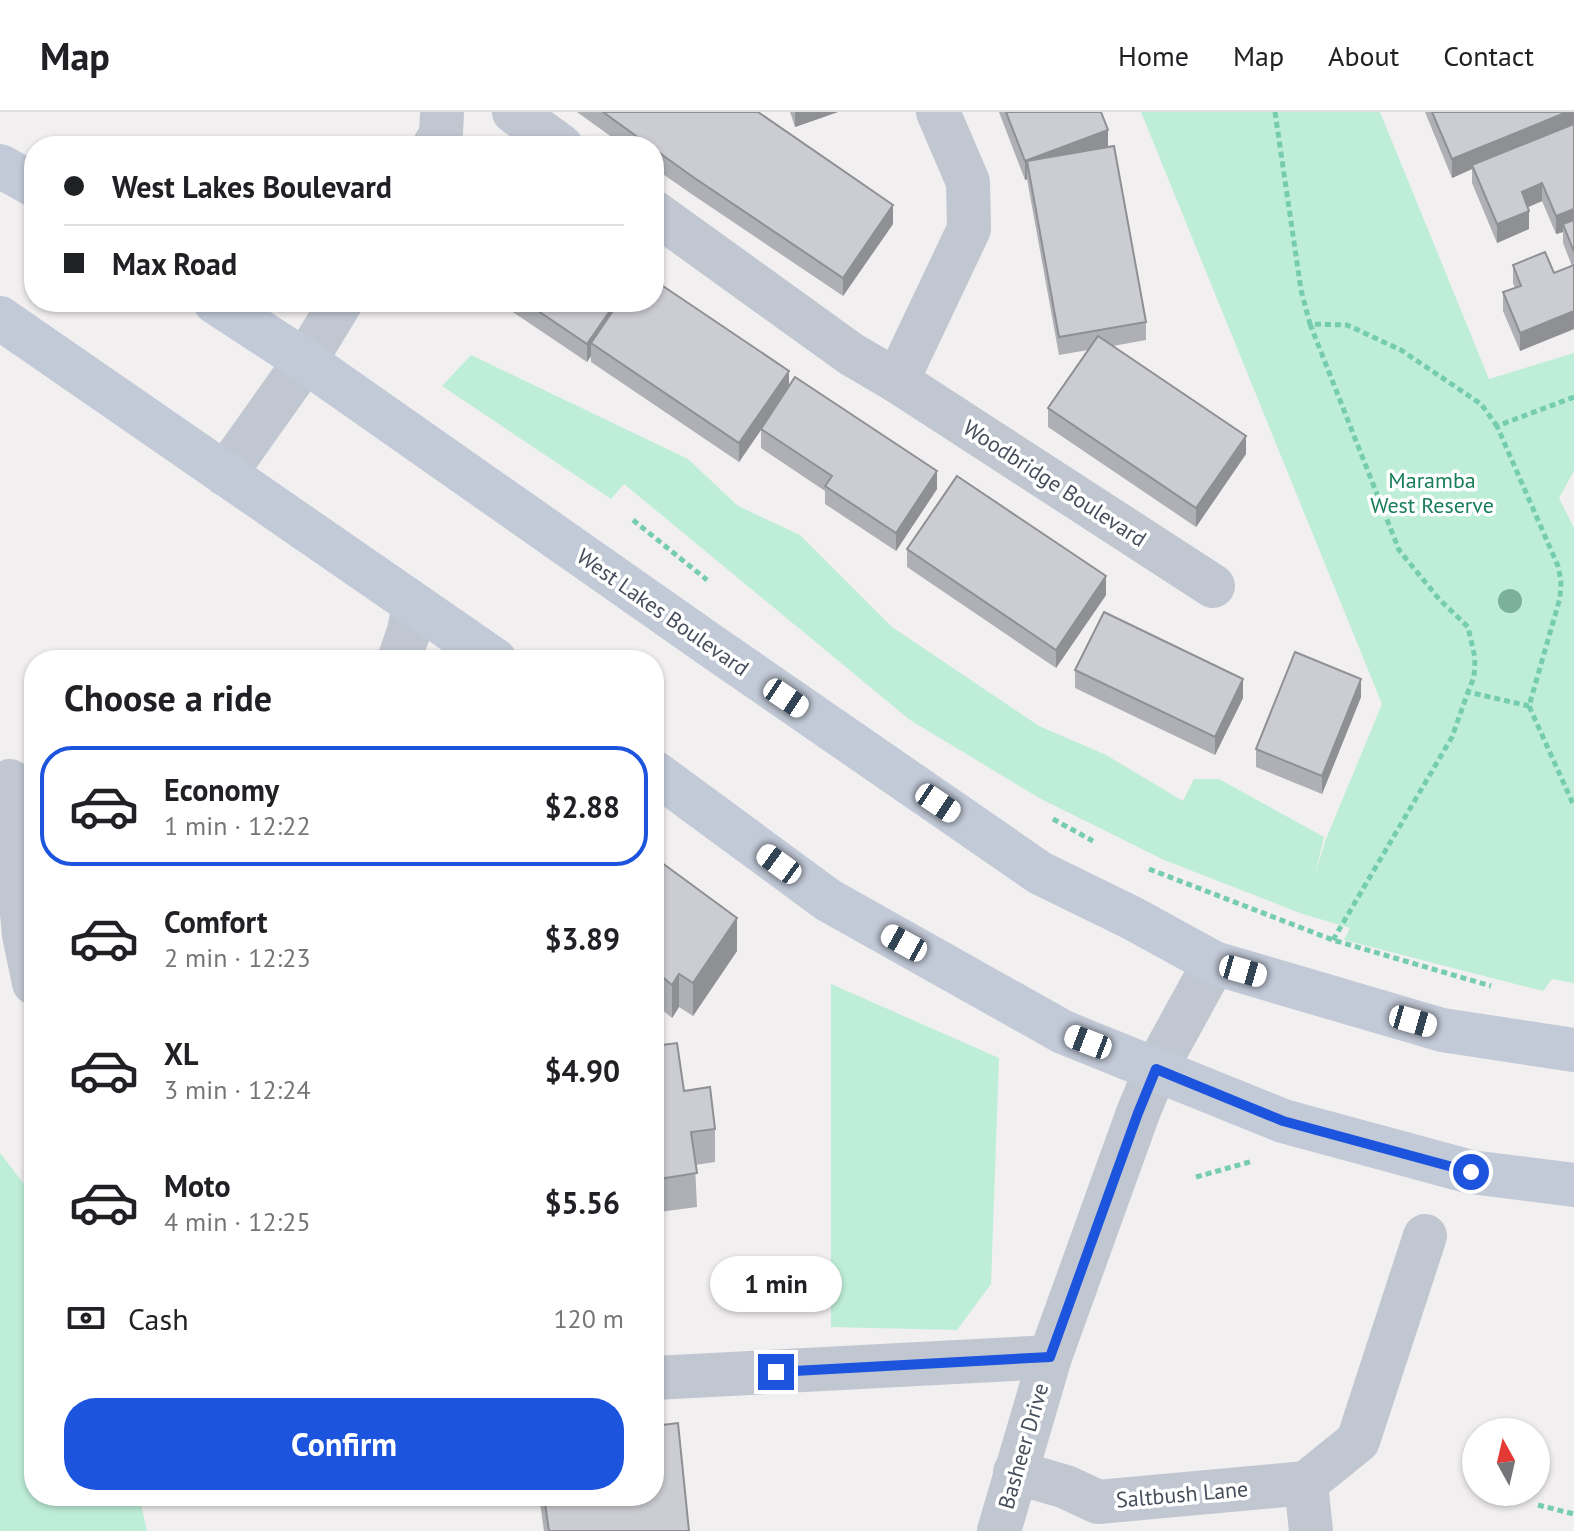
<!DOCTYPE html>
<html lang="en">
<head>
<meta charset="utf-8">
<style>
  body { margin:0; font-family:"PT Sans",sans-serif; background:#f2f2f2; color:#202124; height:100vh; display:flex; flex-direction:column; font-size:30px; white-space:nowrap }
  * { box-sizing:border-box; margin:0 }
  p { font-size:26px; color:#757577 }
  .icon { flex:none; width:44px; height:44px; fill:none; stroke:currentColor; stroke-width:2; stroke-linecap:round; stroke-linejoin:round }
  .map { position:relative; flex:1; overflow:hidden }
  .panel { position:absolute; left:24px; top:538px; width:640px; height:856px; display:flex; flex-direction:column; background:#fff; border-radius:32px; box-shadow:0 2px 6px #0004 }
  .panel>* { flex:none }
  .hud { position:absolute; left:24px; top:24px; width:640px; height:176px; border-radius:32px; box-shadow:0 2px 6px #0004; display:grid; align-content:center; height:176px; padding:0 40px; background:#fff }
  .needle { width:52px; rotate:352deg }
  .fabs { position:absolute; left:1462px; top:1306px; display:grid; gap:16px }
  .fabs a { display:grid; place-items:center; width:88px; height:88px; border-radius:50%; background:#fff; box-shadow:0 2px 6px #0004; font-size:40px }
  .end { position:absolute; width:36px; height:36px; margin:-18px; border:10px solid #1c54de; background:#fff; box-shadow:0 0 0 4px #fff }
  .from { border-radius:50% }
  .bubble { position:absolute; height:56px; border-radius:28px; background:#fff; box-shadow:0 2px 6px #0004; font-size:26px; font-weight:800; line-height:56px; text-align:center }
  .car { position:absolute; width:24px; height:48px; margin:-24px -12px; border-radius:10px; box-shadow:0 0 6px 2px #0007; background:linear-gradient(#fff 24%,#345 0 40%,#fff 0 76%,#345 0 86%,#fff 0) }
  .hud b { display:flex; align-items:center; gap:28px; height:76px; font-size:30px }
  .hud b+b { border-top:2px solid #e0e0e0 }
  .hud i { width:20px; height:20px; background:#202124 }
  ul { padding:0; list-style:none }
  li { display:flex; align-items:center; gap:24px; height:120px; margin:0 16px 12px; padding:0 24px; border:4px solid transparent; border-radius:32px }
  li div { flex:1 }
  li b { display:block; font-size:30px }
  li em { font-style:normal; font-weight:800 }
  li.selected { border-color:#1c54de }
  li>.icon { width:72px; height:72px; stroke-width:1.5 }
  h2 { padding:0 40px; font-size:36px; line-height:96px }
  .pay { display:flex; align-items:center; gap:20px; height:88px; padding:0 40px; font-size:30px }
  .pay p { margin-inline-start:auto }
  .cta { display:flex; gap:16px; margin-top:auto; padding:16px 40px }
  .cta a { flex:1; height:92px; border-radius:32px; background:#1c54de; color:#fff; font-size:32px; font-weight:800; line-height:92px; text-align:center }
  header { display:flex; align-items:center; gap:48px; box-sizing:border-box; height:112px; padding:0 40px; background:#fff; border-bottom:2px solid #e0e0e0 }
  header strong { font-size:38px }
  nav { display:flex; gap:44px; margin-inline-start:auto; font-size:28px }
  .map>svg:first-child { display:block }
  .green { fill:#beeed8 }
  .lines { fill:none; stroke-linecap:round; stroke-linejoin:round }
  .path { stroke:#76ccae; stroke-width:5; stroke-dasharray:6 4; stroke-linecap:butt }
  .minor { stroke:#c0c7d1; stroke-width:44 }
  .secondary { stroke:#c2c9d7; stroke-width:44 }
  .tree { fill:#7ab09c }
  .wall { fill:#afb0b5 }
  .shaded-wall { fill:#8f9094 }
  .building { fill:#cccdd3; stroke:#8f9094; stroke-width:2 }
  .route { stroke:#1c54de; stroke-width:10 }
  .labels { text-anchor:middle; stroke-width:7; stroke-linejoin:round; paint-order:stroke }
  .park-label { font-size:22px; fill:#187d59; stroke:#fff }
  .street-label { font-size:22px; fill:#474f5c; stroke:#fff }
</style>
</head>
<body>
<header>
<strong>Map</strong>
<nav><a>Home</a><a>Map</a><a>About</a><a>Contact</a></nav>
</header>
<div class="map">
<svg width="1574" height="1419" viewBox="0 0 1574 1419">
  <rect width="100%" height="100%" fill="#f1efef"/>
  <g class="green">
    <path d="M 1141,0 L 1380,0 L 1489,267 L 1574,241 L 1574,359 L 1559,386 L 1574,416 L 1574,871 L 1552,867 L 1543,879 L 1344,828 L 1350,816 L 1303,802 L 1164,748 L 1041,687 L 910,608 L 624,372 L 611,387 L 442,274 L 471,243 L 688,347 L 738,394 L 800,423 L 892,515 L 1039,614 L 1106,643 L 1183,689 L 1194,667 L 1219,667 L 1324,725 L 1315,762 L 1326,727 L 1382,592 Z"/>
    <path d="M 831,872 L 999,946 L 991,1172 L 957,1218 L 831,1215 Z"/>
    <path d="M 0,1041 L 34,1085 L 34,1384 L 139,1384 L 147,1419 L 0,1419 Z"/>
  </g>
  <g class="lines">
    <g class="path">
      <path d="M 1275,0 L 1301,178 L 1310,212 L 1347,213 L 1401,238 L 1481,292 L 1497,314"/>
      <path d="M 1310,212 L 1399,438 L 1439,487 L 1468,515 L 1475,546 L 1474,565 L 1468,580"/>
      <path d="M 1574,285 L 1497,314 L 1558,454 L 1561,469 L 1560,486 L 1529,594 L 1574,694"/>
      <path d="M 633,408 L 707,468"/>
      <path d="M 1053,707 L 1093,729"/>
      <path d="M 1149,757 L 1333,828 L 1491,874"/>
      <path d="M 1333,828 L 1452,625 L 1468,580 L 1529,594"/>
      <path d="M 1196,1065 L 1253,1049"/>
      <path d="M 1538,1393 L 1574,1402"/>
    </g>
    <g class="minor">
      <path d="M 514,0 L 561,34"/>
      <path d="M 434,34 L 441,22 L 442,0"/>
      <path d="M 654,100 L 851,242 L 897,269 L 1213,474"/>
      <path d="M 897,269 L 969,117 L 968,70 L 938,0"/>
      <path d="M 225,362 L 305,249 L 341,190"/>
      <path d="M 399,548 L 409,519 L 414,493"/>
      <path d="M 10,669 L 24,823 L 34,871"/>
      <path d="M 654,1266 L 1050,1245"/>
      <path d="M 1015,1360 L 1066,1375 L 1098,1390 L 1306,1371 L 1358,1329 L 1425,1124"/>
      <path d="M 1306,1371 L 1311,1419"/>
      <path d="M 999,1419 L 1050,1245 L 1138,1001 L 1156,957 L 1214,851"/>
    </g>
    <g class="secondary">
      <path d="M 0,54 L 34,73"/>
      <path d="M 215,190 L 305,249 L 710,533 L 1040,761 L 1132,806 L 1214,851 L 1442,918 L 1574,938"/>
      <path d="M 0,206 L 495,548"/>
      <path d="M 654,660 L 828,788 L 1063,920 L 1283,1009 L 1471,1060 L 1574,1073"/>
    </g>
  </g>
  <circle class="tree" cx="1510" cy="489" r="12"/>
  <g class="wall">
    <path d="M 577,0 L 757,0 L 893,112 L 843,184 L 693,83 L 654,56 L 654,34 L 624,34 Z"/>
    <path d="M 790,0 L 838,0 L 795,15 Z"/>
    <path d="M 999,0 L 1101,0 L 1146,210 L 1146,228 L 1113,234 L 1246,342 L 1196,415 L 1048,315 L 1048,296 L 1088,238 L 1059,243 L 1027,67 L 1025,68 Z"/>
    <path d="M 1425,0 L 1574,0 L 1574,217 L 1520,239 L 1503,199 L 1503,180 L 1515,176 L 1513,171 L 1513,153 L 1554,161 L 1572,154 L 1563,131 L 1563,120 L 1556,122 L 1542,89 L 1528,95 L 1529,117 L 1497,131 L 1472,71 L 1472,57 L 1452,66 Z"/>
    <path d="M 498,190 L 654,190 L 789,274 L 937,377 L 896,439 L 825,392 L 825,379 L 761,336 L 761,318 L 739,350 L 591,250 L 591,244 L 587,250 Z"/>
    <path d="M 907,437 L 1106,483 L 1056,556 L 907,455 Z"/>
    <path d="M 1075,558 L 1243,586 L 1215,643 L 1075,576 Z"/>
    <path d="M 1361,585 L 1322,682 L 1256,655 L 1256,637 Z"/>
    <path d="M 654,745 L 737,839 L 693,904 L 679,895 L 672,906 L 654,891 Z"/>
    <path d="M 654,934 L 684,979 L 715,1017 L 715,1050 L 695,1053 L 697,1095 L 659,1100 L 657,1081 L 654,1081 Z"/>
    <path d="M 539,1384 L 654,1384 L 689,1419 L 544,1419 Z"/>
  </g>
  <g class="shaded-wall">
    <path d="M 795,0 L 838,0 L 795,15 Z"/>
    <path d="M 1567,0 L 1574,0 L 1574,15 L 1472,53 L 1472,57 L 1452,66 L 1452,47 Z"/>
    <path d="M 1108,18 L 1108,36 L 1027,49 L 1027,67 L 1025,68 L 1025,49 Z"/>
    <path d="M 1542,71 L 1542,89 L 1522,98 L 1522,80 Z"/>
    <path d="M 893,93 L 893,112 L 843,184 L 843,166 Z"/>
    <path d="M 1574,97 L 1574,115 L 1563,112 L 1563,120 L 1556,122 L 1556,104 Z"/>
    <path d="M 1529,99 L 1529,117 L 1497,131 L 1497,112 Z"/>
    <path d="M 616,190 L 628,190 L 591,231 L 591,244 L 587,250 L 587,232 Z"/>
    <path d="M 1574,199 L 1574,217 L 1520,239 L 1520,221 Z"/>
    <path d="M 789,259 L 789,277 L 739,350 L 739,331 Z"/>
    <path d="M 1246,324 L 1246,342 L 1196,415 L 1196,396 Z"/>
    <path d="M 937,359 L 937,377 L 896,439 L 896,421 Z"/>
    <path d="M 1106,464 L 1106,483 L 1056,556 L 1056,538 Z"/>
    <path d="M 1243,567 L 1243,586 L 1215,643 L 1215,625 Z"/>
    <path d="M 1361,567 L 1361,585 L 1322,682 L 1322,664 Z"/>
    <path d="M 737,806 L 737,839 L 693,904 L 693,871 Z"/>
    <path d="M 679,862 L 679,895 L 672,906 L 672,873 Z"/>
  </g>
  <g class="building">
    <path d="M 603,0 L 758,0 L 893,93 L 843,166 L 693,65 L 654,37 L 654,34 L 650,34 Z"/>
    <path d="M 1006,0 L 1101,0 L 1108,18 L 1025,49 Z"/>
    <path d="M 1432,0 L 1567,0 L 1452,47 Z"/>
    <path d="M 1574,12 L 1574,97 L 1556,104 L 1542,71 L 1522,80 L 1529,99 L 1497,112 L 1472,53 Z"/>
    <path d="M 1114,34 L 1146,210 L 1059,225 L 1027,49 Z"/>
    <path d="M 1574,108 L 1574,140 L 1563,112 Z"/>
    <path d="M 1545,140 L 1554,161 L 1574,153 L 1574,199 L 1520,221 L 1503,180 L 1521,174 L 1513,153 Z"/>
    <path d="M 654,168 L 789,259 L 739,331 L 591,231 L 619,190 L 654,190 Z"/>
    <path d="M 525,190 L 616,190 L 587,232 Z"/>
    <path d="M 1098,224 L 1246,324 L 1196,396 L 1048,296 Z"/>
    <path d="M 795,265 L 937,359 L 896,421 L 825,374 L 832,364 L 761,317 Z"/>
    <path d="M 957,364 L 1106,464 L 1056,538 L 907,437 Z"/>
    <path d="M 1104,500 L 1243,567 L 1215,625 L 1075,558 Z"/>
    <path d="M 1295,540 L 1361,567 L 1322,664 L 1256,637 Z"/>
    <path d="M 654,745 L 737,806 L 693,871 L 679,862 L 672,873 L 654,858 Z"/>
    <path d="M 677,931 L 684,979 L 710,975 L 715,1017 L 691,1020 L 697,1061 L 659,1067 L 657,1048 L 654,1048 L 654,934 Z"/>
    <path d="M 678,1311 L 689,1419 L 549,1419 L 544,1384 L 654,1384 L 654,1314 Z"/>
  </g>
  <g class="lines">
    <path class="route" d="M 776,1260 L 1050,1245 L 1138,1001 L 1156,957 L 1283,1009 L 1471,1060"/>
  </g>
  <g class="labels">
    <g class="park-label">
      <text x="1432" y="376">Maramba<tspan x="1432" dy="25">West Reserve</tspan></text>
    </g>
    <g class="street-label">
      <text transform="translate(1055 371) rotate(33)" y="8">Woodbridge Boulevard</text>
      <text transform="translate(663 500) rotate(35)" y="8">West Lakes Boulevard</text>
      <text transform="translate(1023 1334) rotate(-74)" y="8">Basheer Drive</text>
      <text transform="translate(1182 1382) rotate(-5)" y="8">Saltbush Lane</text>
    </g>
  </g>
</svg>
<div class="fabs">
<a><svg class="needle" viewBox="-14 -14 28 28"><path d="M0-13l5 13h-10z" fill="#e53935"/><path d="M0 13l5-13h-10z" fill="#757577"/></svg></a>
</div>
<i class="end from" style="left:1471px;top:1060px"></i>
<i class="end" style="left:776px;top:1260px"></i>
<div class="bubble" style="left:710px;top:1144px;width:132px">1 min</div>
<i class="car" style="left:786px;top:586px;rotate:124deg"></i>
<i class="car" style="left:938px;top:691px;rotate:124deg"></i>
<i class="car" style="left:779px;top:752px;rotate:306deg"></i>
<i class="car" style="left:904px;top:831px;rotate:299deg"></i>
<i class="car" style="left:1243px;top:859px;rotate:106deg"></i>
<i class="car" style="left:1413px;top:909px;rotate:106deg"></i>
<i class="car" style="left:1088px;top:930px;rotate:291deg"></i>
<div class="hud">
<b><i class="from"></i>West Lakes Boulevard</b>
<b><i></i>Max Road</b>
</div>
<section class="panel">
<h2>Choose a ride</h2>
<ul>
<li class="selected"><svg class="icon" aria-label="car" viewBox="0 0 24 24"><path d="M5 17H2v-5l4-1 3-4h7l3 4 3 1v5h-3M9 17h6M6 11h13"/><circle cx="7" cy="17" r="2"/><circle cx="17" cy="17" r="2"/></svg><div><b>Economy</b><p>1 min · 12:22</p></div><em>$2.88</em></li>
<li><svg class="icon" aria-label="car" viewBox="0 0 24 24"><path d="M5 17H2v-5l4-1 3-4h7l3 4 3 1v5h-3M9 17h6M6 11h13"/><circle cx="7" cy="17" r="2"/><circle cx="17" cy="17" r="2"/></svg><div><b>Comfort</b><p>2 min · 12:23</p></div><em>$3.89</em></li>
<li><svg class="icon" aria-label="car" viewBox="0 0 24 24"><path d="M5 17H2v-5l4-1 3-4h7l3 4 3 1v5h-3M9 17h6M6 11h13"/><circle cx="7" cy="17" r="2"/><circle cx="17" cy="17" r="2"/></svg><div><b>XL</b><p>3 min · 12:24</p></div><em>$4.90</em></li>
<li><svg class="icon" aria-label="car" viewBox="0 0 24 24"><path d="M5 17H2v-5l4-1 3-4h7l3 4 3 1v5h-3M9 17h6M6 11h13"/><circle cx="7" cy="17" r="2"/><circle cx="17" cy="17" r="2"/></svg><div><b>Moto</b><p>4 min · 12:25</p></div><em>$5.56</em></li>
</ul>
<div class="pay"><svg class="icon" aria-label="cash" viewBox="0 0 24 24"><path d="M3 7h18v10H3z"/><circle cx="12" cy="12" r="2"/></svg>Cash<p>120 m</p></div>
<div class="cta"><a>Confirm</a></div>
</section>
</div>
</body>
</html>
